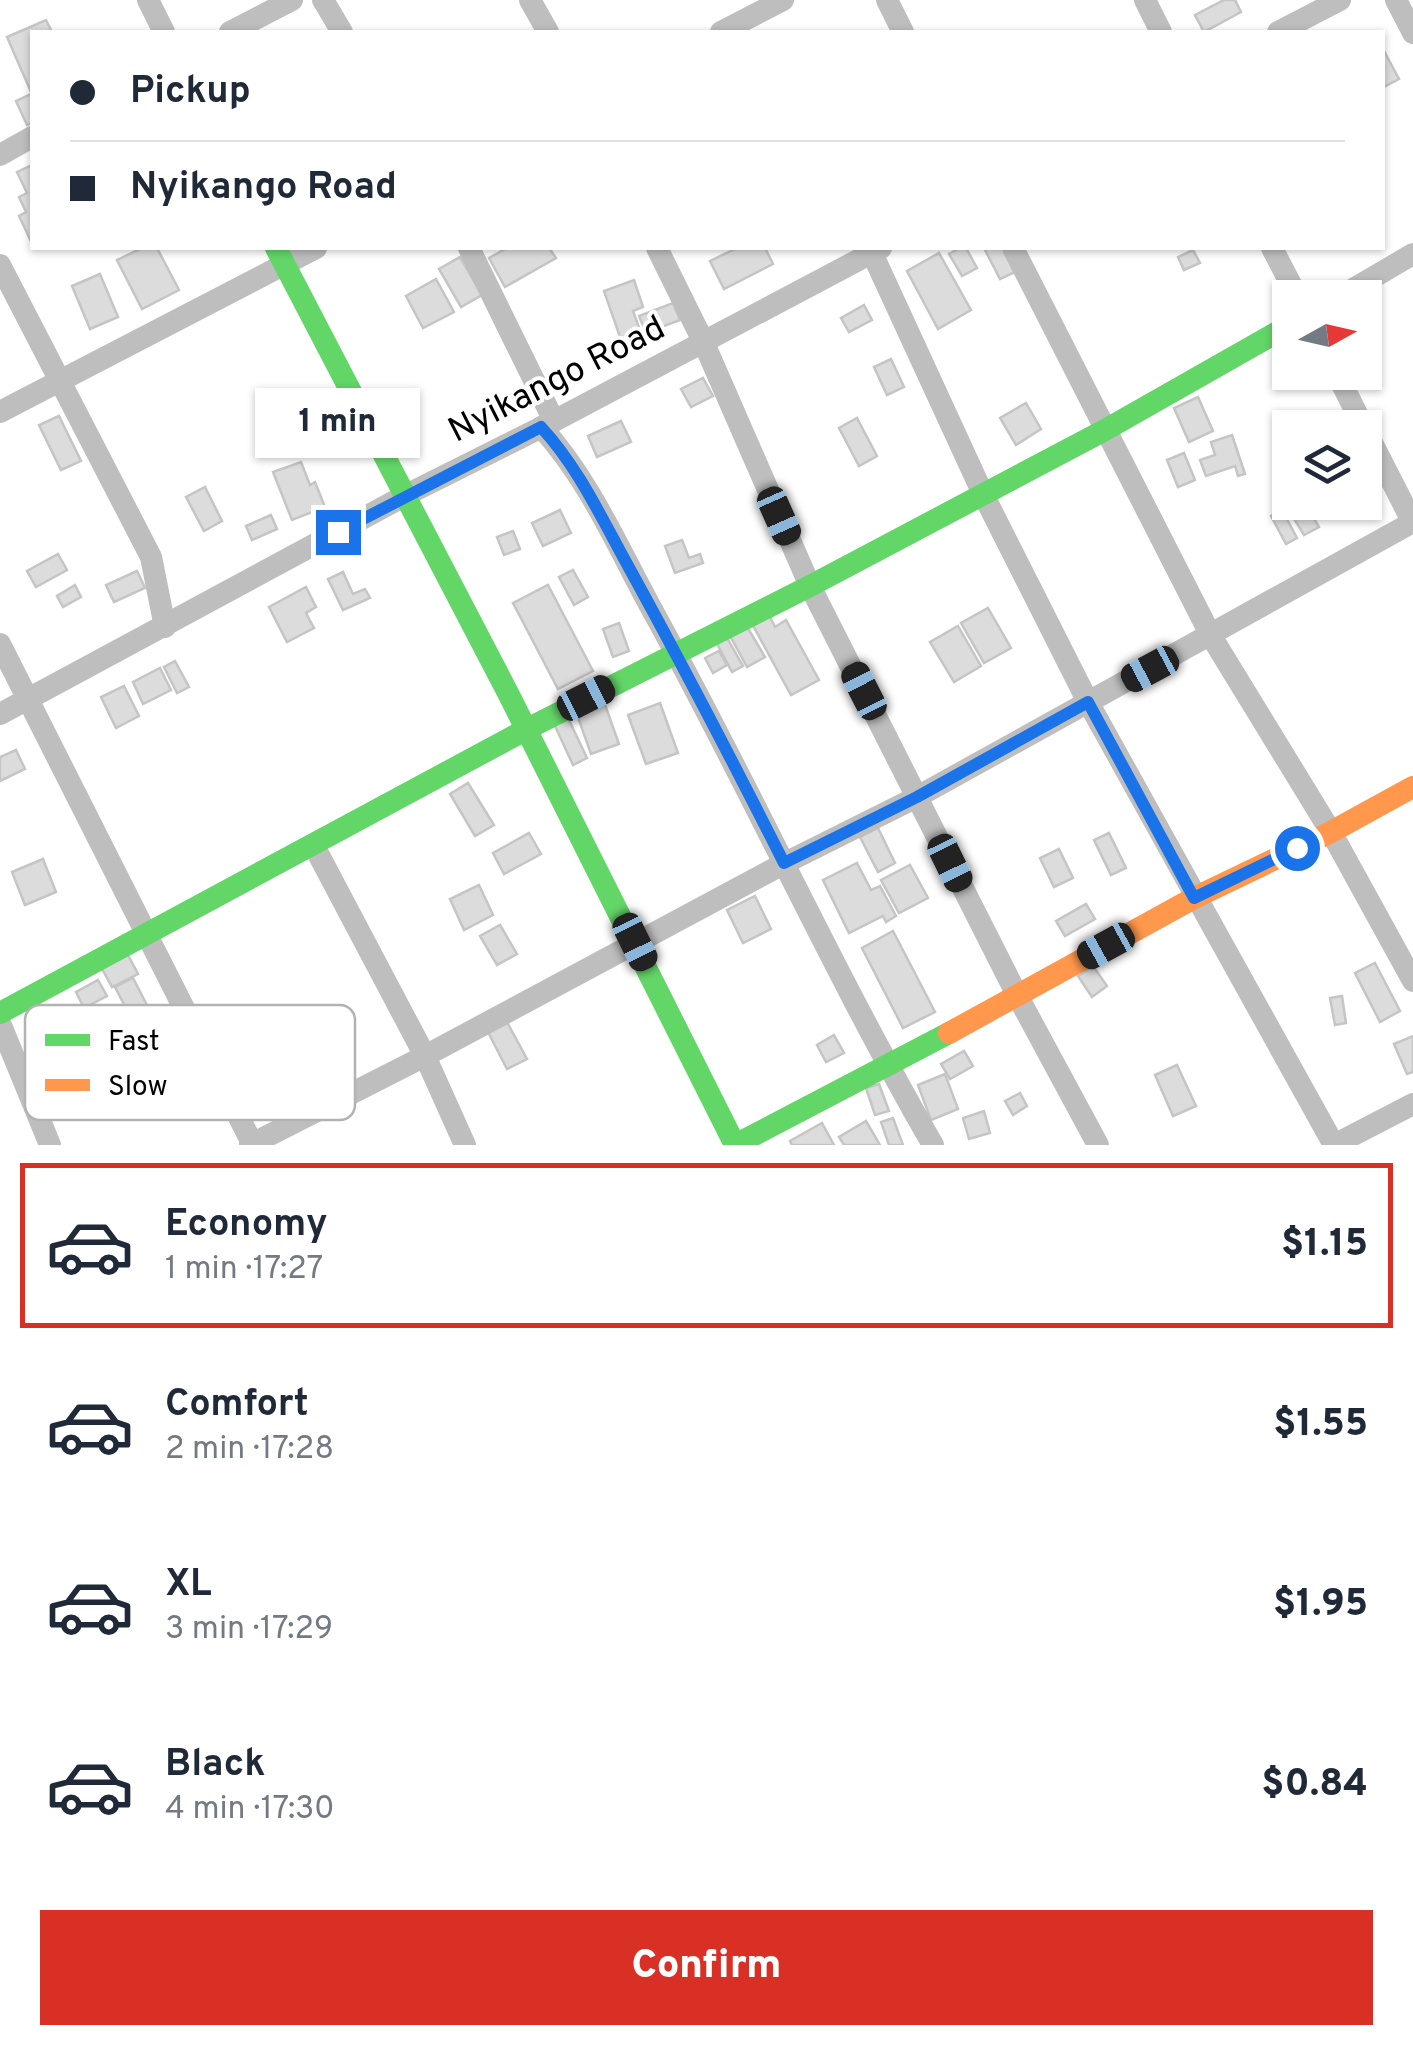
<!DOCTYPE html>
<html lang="en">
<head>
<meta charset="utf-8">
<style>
  body { margin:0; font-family:Overpass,sans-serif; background:#f2f2f3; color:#1f2937; height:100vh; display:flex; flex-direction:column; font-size:38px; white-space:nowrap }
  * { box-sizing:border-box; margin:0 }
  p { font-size:32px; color:#747a83 }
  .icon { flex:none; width:55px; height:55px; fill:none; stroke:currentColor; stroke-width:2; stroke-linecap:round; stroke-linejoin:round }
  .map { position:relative; height:1145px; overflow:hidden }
  .drawer { display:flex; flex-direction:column; background:#fff; flex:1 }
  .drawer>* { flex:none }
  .guide { position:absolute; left:30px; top:30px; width:1355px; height:220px; border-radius:0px; box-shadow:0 2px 8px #0004; display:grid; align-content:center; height:220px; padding:0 40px; background:#fff }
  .needle { width:65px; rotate:82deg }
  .tools { position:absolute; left:1272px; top:280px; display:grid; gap:20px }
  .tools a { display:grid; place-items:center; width:110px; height:110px; border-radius:0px; background:#fff; box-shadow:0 2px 8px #0004; font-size:50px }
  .end { position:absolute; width:45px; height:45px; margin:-22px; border:12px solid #1a73e8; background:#fff; box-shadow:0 0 0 5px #fff }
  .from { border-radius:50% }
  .bubble { position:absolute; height:70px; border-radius:0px; background:#fff; box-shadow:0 2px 8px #0004; font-size:32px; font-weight:800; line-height:70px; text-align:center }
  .car { position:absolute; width:30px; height:60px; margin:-30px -15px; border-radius:12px; box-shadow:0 0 8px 2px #0007; background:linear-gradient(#222 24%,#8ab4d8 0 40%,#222 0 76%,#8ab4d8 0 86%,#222 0) }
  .guide b { display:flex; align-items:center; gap:35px; height:95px; font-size:38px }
  .guide b+b { border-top:2px solid #e0e1e3 }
  .guide i { width:25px; height:25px; background:#1f2937 }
  ul { padding:18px 0 0; list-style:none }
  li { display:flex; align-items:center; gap:30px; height:165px; margin:0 20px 15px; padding:0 20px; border:5px solid transparent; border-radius:0px }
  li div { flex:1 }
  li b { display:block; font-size:38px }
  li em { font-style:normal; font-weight:800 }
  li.current { border-color:#d93025 }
  li>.icon { width:90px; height:90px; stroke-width:1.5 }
  .button { display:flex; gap:20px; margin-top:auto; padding:20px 40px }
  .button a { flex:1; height:115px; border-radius:0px; background:#d93025; color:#fff; font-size:40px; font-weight:800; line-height:115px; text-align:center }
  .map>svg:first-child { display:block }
  .building { fill:#dcdcdc; stroke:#c5c5c5; stroke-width:2.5 }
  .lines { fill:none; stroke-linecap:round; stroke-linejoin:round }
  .street { stroke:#bebebe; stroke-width:22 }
  .fast { stroke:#63d668; stroke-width:22 }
  .slow { stroke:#ff974d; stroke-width:22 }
  .route { stroke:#1a73e8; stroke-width:12 }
  .labels { text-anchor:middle; stroke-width:8; stroke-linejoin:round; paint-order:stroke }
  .street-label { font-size:35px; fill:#000; stroke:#fff }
  .key { fill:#fff; stroke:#b2b2b2; stroke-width:2.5 }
  .key-label { font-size:28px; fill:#000 }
</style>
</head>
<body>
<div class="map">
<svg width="1413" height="1145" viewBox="0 0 1413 1145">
  <rect width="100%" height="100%" fill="#fff"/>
  <g class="building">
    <path d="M 1224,0 L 1235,0 L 1241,12 L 1204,32 L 1195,15 Z"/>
    <path d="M 46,20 L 52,32 L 32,32 L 31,92 L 7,37 Z"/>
    <path d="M 1382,47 L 1399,79 L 1382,88 Z"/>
    <path d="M 31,94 L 32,123 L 27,125 L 16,101 Z"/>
    <path d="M 32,165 L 32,237 L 30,239 L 19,216 L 26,212 L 19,197 L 27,193 L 17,172 Z"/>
    <path d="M 142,248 L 157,248 L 179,290 L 142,309 L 117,260 Z"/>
    <path d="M 507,248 L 549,248 L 556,258 L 505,287 L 489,258 Z"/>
    <path d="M 737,248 L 765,248 L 773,264 L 724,289 L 710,261 Z"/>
    <path d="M 960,248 L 966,248 L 977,268 L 962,276 L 949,254 Z"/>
    <path d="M 984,248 L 1005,248 L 1017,271 L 1000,279 Z"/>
    <path d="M 1193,250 L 1200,263 L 1184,270 L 1178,257 Z"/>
    <path d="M 939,253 L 971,310 L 938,329 L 907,271 Z"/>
    <path d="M 460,257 L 482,295 L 461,307 L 439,269 Z"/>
    <path d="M 100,274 L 118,317 L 90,329 L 72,286 Z"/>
    <path d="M 436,279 L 454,312 L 423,328 L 406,296 Z"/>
    <path d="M 634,280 L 643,307 L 633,311 L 641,333 L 621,340 L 604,291 Z"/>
    <path d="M 673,303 L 680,320 L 646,333 L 639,316 Z"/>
    <path d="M 864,305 L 872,320 L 849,332 L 841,318 Z"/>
    <path d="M 891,359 L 904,387 L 887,395 L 874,367 Z"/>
    <path d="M 703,378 L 713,396 L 691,407 L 681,389 Z"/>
    <path d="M 1198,397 L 1213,431 L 1189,442 L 1174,408 Z"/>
    <path d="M 1026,403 L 1041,429 L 1016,445 L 1000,418 Z"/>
    <path d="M 284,414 L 289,428 L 262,438 L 257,424 Z"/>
    <path d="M 59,416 L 81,461 L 61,470 L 39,425 Z"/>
    <path d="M 857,418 L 877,456 L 859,466 L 839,428 Z"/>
    <path d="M 621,421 L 631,442 L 597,457 L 588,436 Z"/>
    <path d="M 1232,435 L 1245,474 L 1238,476 L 1235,466 L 1206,476 L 1200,460 L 1215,455 L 1211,442 Z"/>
    <path d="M 1184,453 L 1195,480 L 1178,487 L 1167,460 Z"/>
    <path d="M 301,462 L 310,485 L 315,482 L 325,507 L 292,520 L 273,472 Z"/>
    <path d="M 205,487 L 222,521 L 204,531 L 186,497 Z"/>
    <path d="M 1294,502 L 1304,502 L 1319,527 L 1304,535 L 1287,507 Z"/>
    <path d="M 560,510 L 571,533 L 543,546 L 532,523 Z"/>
    <path d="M 1282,510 L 1297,538 L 1286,544 L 1271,516 Z"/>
    <path d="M 271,515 L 277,529 L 252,540 L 246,526 Z"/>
    <path d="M 513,531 L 520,549 L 504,555 L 497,537 Z"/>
    <path d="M 682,540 L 689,558 L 700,554 L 703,563 L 675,573 L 665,546 Z"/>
    <path d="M 58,554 L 67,570 L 36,587 L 27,571 Z"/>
    <path d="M 573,570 L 588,597 L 574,605 L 559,577 Z"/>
    <path d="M 137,571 L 145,588 L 114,602 L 106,585 Z"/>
    <path d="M 343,572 L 353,594 L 365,589 L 370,598 L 343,610 L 328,579 Z"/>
    <path d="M 75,585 L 81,597 L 63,607 L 57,596 Z"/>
    <path d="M 548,585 L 593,671 L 558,689 L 513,603 Z"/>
    <path d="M 306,587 L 316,607 L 306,613 L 314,628 L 287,642 L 269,607 Z"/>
    <path d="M 988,608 L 1011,648 L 984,663 L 961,623 Z"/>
    <path d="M 768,613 L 775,627 L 786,620 L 819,680 L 791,695 L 751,622 Z"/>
    <path d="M 619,623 L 629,651 L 613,657 L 603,629 Z"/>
    <path d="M 746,625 L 765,657 L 747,667 L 729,634 Z"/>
    <path d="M 958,626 L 981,666 L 954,682 L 930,642 Z"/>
    <path d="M 726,636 L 743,666 L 732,672 L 716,642 Z"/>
    <path d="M 719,651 L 727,665 L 713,673 L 705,658 Z"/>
    <path d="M 175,661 L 189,687 L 177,693 L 164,667 Z"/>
    <path d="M 160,668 L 171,690 L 143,704 L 133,682 Z"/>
    <path d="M 124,686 L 139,716 L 116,728 L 101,697 Z"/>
    <path d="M 603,699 L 619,744 L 591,754 L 575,709 Z"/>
    <path d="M 660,703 L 678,753 L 646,764 L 628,715 Z"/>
    <path d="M 568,718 L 587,758 L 573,765 L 554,724 Z"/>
    <path d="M 16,750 L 25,769 L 0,781 L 0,757 Z"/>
    <path d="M 468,783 L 494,825 L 475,836 L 450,794 Z"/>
    <path d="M 878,828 L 895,863 L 878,872 L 860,837 Z"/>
    <path d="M 529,833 L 541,854 L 504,874 L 493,853 Z"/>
    <path d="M 1109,833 L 1126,868 L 1111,875 L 1094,840 Z"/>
    <path d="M 1059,849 L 1073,878 L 1054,887 L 1040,858 Z"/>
    <path d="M 43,859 L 56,892 L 25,905 L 12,872 Z"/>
    <path d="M 857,863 L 871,890 L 880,886 L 896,916 L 886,922 L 883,916 L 849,933 L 823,880 Z"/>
    <path d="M 910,865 L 928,898 L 899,913 L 881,880 Z"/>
    <path d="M 479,885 L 493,915 L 464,930 L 450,899 Z"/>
    <path d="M 755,896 L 771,929 L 743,943 L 727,910 Z"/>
    <path d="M 1086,904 L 1095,919 L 1065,936 L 1056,921 Z"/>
    <path d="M 500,925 L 517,954 L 497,965 L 480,936 Z"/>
    <path d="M 893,931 L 935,1012 L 903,1028 L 862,948 Z"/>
    <path d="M 127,953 L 138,974 L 112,987 L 101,967 Z"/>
    <path d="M 1375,963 L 1400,1011 L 1380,1022 L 1355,973 Z"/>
    <path d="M 1093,966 L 1107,986 L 1092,997 L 1078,976 Z"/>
    <path d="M 133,978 L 149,1009 L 131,1018 L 115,987 Z"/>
    <path d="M 98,980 L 107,996 L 84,1008 L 76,992 Z"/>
    <path d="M 1342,996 L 1346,1023 L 1335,1025 L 1330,998 Z"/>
    <path d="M 507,1022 L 527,1059 L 507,1069 L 488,1032 Z"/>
    <path d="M 834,1035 L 844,1053 L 826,1062 L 817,1045 Z"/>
    <path d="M 1413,1036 L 1413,1072 L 1407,1074 L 1394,1044 Z"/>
    <path d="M 964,1051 L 973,1066 L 950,1079 L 941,1064 Z"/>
    <path d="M 1177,1065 L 1196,1106 L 1173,1116 L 1155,1075 Z"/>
    <path d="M 945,1074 L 958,1109 L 931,1120 L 918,1085 Z"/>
    <path d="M 879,1084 L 889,1111 L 875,1115 L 866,1088 Z"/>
    <path d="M 1020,1093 L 1027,1106 L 1013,1115 L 1005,1101 Z"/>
    <path d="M 984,1111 L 990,1133 L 969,1139 L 963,1118 Z"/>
    <path d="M 893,1118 L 903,1145 L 889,1145 L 881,1122 Z"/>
    <path d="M 866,1121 L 880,1145 L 844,1145 L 839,1137 Z"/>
    <path d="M 822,1123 L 834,1145 L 792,1145 L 790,1141 Z"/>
  </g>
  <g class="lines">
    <g class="street">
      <path d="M 148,0 L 164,32"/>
      <path d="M 323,0 L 342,32"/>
      <path d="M 530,0 L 548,32"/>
      <path d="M 887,0 L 903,32"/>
      <path d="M 1145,0 L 1161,32"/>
      <path d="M 1396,0 L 1413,33"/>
      <path d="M 230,32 L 292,0"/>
      <path d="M 721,32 L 783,0"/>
      <path d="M 1278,32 L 1340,0"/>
      <path d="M 0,155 L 32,137"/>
      <path d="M 469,248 L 554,421"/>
      <path d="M 657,248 L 703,341 L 810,586 L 1017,995 L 1098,1145"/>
      <path d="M 1013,248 L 1211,636 L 1331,832 L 1413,981"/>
      <path d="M 1272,248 L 1298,298"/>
      <path d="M 872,253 L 983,494 L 1088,702 L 1334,1145"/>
      <path d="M 0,265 L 151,557 L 165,627"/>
      <path d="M 1338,298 L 1413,254"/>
      <path d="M 1336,372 L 1364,428"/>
      <path d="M 0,412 L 316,248"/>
      <path d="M 541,427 C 590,480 620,552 655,615 C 751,789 833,972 933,1145"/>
      <path d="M 1365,429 L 1413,523"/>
      <path d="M 0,644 L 253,1145"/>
      <path d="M 0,714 L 408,494 L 554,421 L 881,248"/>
      <path d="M 314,846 L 425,1056 L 465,1145"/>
      <path d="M 0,1023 L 50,1145"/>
      <path d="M 250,1145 L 425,1056 L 785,863 L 917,797 L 1413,522"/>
      <path d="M 1334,1145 L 1413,1104"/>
    </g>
    <g class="fast">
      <path d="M 276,248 L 509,695 L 735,1145 L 949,1033"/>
      <path d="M 0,1013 L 527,729 L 810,586 L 1105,430 L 1290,325"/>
    </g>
    <path class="slow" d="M 949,1033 L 1194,898 L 1331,832 L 1413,787"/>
  </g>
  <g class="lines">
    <path class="route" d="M 338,532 L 541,427 C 578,467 601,517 627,564 C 681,662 733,762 784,863 L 917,797 L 1088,702 L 1194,898 L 1297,848"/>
  </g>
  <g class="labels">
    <g class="street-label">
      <text transform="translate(556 378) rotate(-27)" y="12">Nyikango Road</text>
    </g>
  </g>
  <rect x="25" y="1005" width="330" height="115" rx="15" class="key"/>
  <rect x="45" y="1034" width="45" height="12" fill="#63d668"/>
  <rect x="45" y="1079" width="45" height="12" fill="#ff974d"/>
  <g class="key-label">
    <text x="108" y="1050">Fast</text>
    <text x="108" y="1095">Slow</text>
  </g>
</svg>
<div class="tools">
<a><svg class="needle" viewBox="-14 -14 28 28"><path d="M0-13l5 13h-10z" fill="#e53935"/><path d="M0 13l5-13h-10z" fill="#747a83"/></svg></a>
<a><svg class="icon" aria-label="layers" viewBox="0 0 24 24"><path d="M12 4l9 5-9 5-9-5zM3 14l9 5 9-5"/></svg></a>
</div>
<i class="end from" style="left:1297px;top:848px"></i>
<i class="end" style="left:338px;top:532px"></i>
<div class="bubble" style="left:255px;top:388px;width:165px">1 min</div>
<i class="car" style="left:779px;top:516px;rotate:156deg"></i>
<i class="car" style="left:1150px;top:669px;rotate:242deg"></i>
<i class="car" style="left:864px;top:691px;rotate:333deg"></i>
<i class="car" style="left:586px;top:698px;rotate:63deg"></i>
<i class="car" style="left:950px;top:863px;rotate:154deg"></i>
<i class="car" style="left:635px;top:942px;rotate:154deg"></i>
<i class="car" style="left:1106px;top:946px;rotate:241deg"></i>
<div class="guide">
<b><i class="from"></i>Pickup</b>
<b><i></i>Nyikango Road</b>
</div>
</div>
<section class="drawer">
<ul>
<li class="current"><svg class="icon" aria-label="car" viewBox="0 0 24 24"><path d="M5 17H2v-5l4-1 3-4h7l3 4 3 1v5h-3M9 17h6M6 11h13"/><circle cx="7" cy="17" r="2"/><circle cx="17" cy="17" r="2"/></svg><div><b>Economy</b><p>1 min · 17:27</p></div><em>$1.15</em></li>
<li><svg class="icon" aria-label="car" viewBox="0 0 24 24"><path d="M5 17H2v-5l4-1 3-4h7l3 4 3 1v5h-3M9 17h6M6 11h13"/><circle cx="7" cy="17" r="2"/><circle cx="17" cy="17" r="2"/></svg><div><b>Comfort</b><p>2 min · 17:28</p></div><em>$1.55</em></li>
<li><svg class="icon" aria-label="car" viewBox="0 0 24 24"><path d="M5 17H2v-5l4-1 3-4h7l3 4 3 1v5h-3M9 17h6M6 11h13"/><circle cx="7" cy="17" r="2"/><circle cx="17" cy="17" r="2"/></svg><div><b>XL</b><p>3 min · 17:29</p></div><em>$1.95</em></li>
<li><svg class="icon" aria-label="car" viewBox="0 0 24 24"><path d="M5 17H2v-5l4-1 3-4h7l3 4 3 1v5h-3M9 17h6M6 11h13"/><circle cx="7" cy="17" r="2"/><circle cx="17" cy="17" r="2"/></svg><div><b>Black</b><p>4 min · 17:30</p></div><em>$0.84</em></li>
</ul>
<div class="button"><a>Confirm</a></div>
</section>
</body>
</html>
